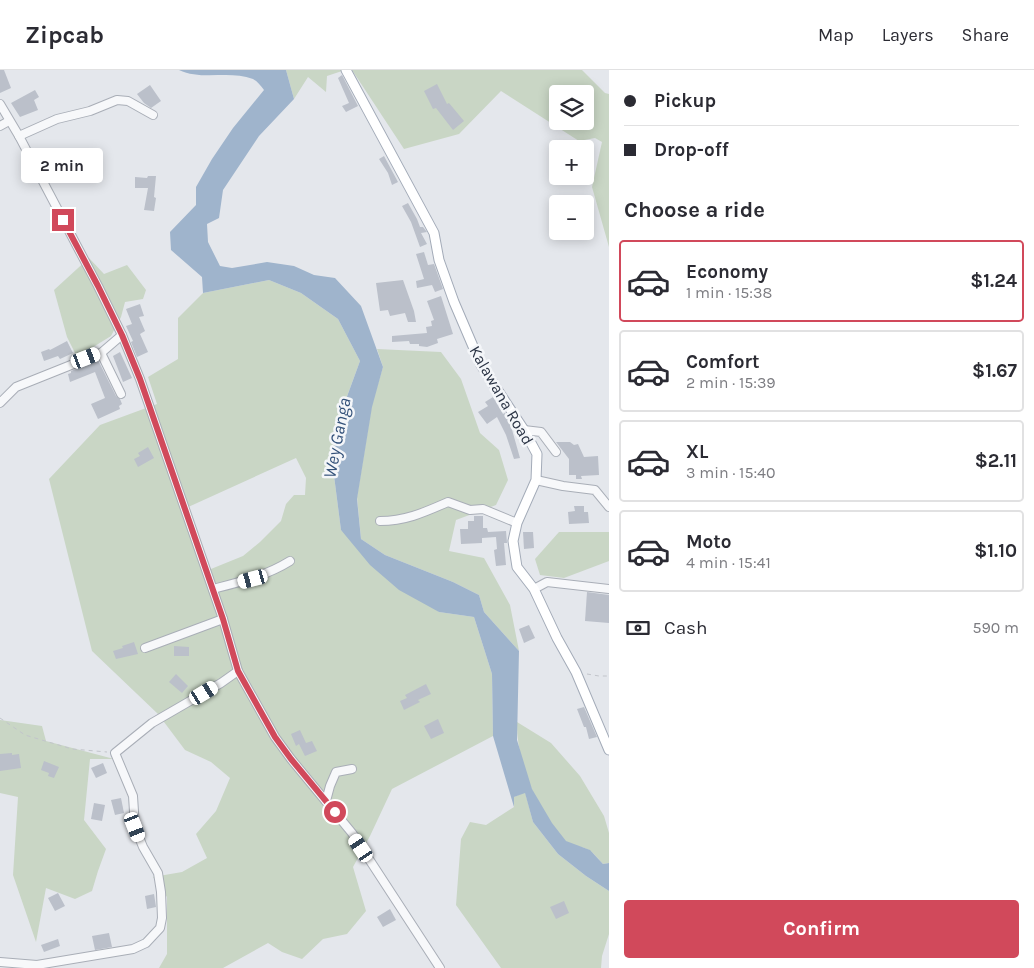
<!DOCTYPE html>
<html lang="en">
<head>
<meta charset="utf-8">
<style>
  body { margin:0; font-family:Karla,sans-serif; background:#f2f2f3; color:#2b2b33; height:100vh; display:flex; flex-direction:column; font-size:19px; white-space:nowrap }
  * { box-sizing:border-box; margin:0 }
  p { font-size:16px; color:#7c7c81 }
  .icon { flex:none; width:28px; height:28px; fill:none; stroke:currentColor; stroke-width:2; stroke-linecap:round; stroke-linejoin:round }
  .map { position:relative; flex:1; overflow:hidden }
  .drawer { display:flex; flex-direction:column; background:#fff; width:425px }
  .drawer>* { flex:none }
  .top-card { display:grid; align-content:center; height:110px; padding:0 15px; background:#fff }
  .buttons { position:absolute; left:549px; top:15px; display:grid; gap:10px }
  .buttons a { display:grid; place-items:center; width:45px; height:45px; border-radius:5px; background:#fff; box-shadow:0 2px 12px #0003; font-size:25px }
  .end { position:absolute; width:22px; height:22px; margin:-11px; border:6px solid #d1495b; background:#fff; box-shadow:0 0 0 2px #fff }
  .from { border-radius:50% }
  .bubble { position:absolute; height:35px; border-radius:5px; background:#fff; box-shadow:0 2px 12px #0003; font-size:16px; font-weight:700; line-height:35px; text-align:center }
  .car { position:absolute; width:15px; height:30px; margin:-15px -8px; border-radius:6px; box-shadow:0 0 4px 1px #0007; background:linear-gradient(#fff 24%,#345 0 40%,#fff 0 76%,#345 0 86%,#fff 0) }
  .top-card b { display:flex; align-items:center; gap:18px; height:48px; font-size:19px }
  .top-card b+b { border-top:1px solid #e1e1e2 }
  .top-card i { width:12px; height:12px; background:#2b2b33 }
  ul { padding:0; list-style:none }
  li { display:flex; align-items:center; gap:15px; height:82px; margin:0 10px 8px; padding:0 5px; border:2px solid #e1e1e2; border-radius:5px }
  li div { flex:1 }
  li b { display:block; font-size:19px }
  li em { font-style:normal; font-weight:700 }
  li.current { border-color:#d1495b }
  li>.icon { width:45px; height:45px; stroke-width:1.5 }
  h2 { padding:0 15px; font-size:22px; line-height:60px }
  .pay { display:flex; align-items:center; gap:12px; height:55px; padding:0 15px; font-size:19px }
  .pay p { margin-inline-start:auto }
  .primary-button { display:flex; gap:10px; margin-top:auto; padding:10px 15px }
  .primary-button a { flex:1; height:58px; border-radius:5px; background:#d1495b; color:#fff; font-size:20px; font-weight:700; line-height:58px; text-align:center }
  header { display:flex; align-items:center; gap:30px; box-sizing:border-box; height:70px; padding:0 25px; background:#fff; border-bottom:1px solid #e1e1e2 }
  header strong { font-size:24px }
  nav { display:flex; gap:28px; margin-inline-start:auto; font-size:18px }
  main { display:flex; flex:1; min-height:0 }
  .map>svg:first-child { display:block }
  .green { fill:#c9d6c5; fill-rule:evenodd }
  .water { fill:#9fb4cc }
  .building { fill:#bbc0ca }
  .lines { fill:none; stroke-linecap:round; stroke-linejoin:round }
  .minor-casing { stroke:#a9aeb7; stroke-width:10 }
  .major-casing { stroke:#a3abb8; stroke-width:11 }
  .path { stroke:#c2c5cb; stroke-width:1; stroke-dasharray:4 4; stroke-linecap:butt }
  .minor { stroke:#f7f8fa; stroke-width:8 }
  .major { stroke:#fff; stroke-width:9 }
  .route { stroke:#d1495b; stroke-width:6 }
  .labels { text-anchor:middle; stroke-width:5; stroke-linejoin:round; paint-order:stroke }
  .street-label { font-size:16px; fill:#2b3445; stroke:#f4f6f9 }
  .water-label { font-size:18px; font-style:italic; fill:#34527a; stroke:#f4f6f9 }
</style>
</head>
<body>
<header>
<strong>Zipcab</strong>
<nav><a>Map</a><a>Layers</a><a>Share</a></nav>
</header>
<main>
<div class="map">
<svg width="609" height="898" viewBox="0 0 609 898">
  <rect width="100%" height="100%" fill="#e4e7ec"/>
  <g class="green">
    <path d="M 286,0 L 345,0 L 327,6 L 326,22 L 308,7 L 294,29 Z"/>
    <path d="M 352,0 L 582,0 L 605,23 L 609,24 L 609,177 L 592,117 L 602,72 L 595,68 L 579,71 L 501,21 L 459,64 L 404,79 ZM 558,24 L 585,24 L 585,51 L 558,51 Z"/>
    <path d="M 89,188 L 104,204 L 127,195 L 146,220 L 143,229 L 125,232 L 121,247 L 111,266 L 77,287 L 67,267 L 54,220 Z"/>
    <path d="M 269,210 L 301,223 L 338,249 L 360,291 L 342,340 L 332,390 L 341,460 L 439,542 L 474,547 L 492,604 L 493,666 L 392,719 L 370,766 L 353,797 L 366,841 L 347,864 L 323,869 L 302,889 L 282,882 L 268,873 L 223,898 L 159,898 L 167,884 L 167,827 L 153,807 L 182,802 L 207,788 L 196,764 L 216,741 L 230,708 L 211,692 L 185,680 L 158,644 L 92,581 L 49,409 L 100,355 L 157,334 L 148,307 L 178,289 L 178,248 L 203,223 ZM 296,388 L 306,408 L 305,425 L 294,425 L 286,434 L 281,451 L 260,472 L 243,486 L 206,501 L 213,532 L 186,438 Z"/>
    <path d="M 377,279 L 441,282 L 461,309 L 480,363 L 499,380 L 508,410 L 496,435 L 456,450 L 449,481 L 484,488 L 510,535 L 519,581 L 484,542 L 479,525 L 453,512 L 385,485 L 361,469 L 357,427 L 372,334 L 383,297 Z"/>
    <path d="M 559,462 L 609,462 L 609,491 L 564,508 L 540,505 L 535,489 Z"/>
    <path d="M 0,650 L 42,656 L 46,671 L 114,689 L 90,689 L 84,750 L 106,779 L 98,801 L 92,821 L 75,829 L 46,818 L 36,872 L 13,805 L 18,727 L 0,723 Z"/>
    <path d="M 517,652 L 551,673 L 580,706 L 604,746 L 609,763 L 609,793 L 603,794 C 599,790 594,783 589,780 C 582,776 571,776 564,770 C 537,741 516,691 517,652 Z"/>
    <path d="M 525,722 L 533,752 L 558,784 L 586,806 L 609,821 L 609,864 L 602,886 L 601,898 L 501,898 L 456,835 L 461,769 L 470,752 L 486,755 L 514,737 L 514,727 Z"/>
  </g>
  <path class="water" d="M 179,0 L 286,0 L 294,29 L 259,66 L 223,120 L 219,148 L 207,154 L 208,172 L 220,196 L 232,198 L 267,192 L 294,196 L 314,205 L 335,208 L 361,236 L 383,297 L 372,337 L 357,429 L 361,469 L 385,485 L 453,512 L 479,525 L 484,542 L 519,581 L 517,670 L 532,719 L 552,753 L 566,771 L 590,780 L 603,794 L 609,793 L 609,821 L 586,806 L 558,784 L 533,752 L 525,723 L 514,727 L 514,737 L 493,666 L 492,604 L 474,547 L 439,542 L 399,520 L 370,495 L 341,460 L 332,390 L 341,343 L 360,291 L 338,249 L 301,223 L 269,210 L 203,223 L 202,207 L 171,180 L 170,162 L 196,135 L 196,117 L 212,89 L 233,58 L 264,20 C 261,16 257,11 253,9 C 229,0 202,11 179,0 Z"/>
  <g class="building">
    <path d="M 0,0 L 4,0 L 11,18 L 0,23 Z"/>
    <path d="M 342,5 L 358,36 L 346,42 L 342,36 L 349,33 L 338,8 Z"/>
    <path d="M 437,14 L 447,34 L 449,33 L 464,51 L 453,60 L 436,38 L 433,39 L 424,21 Z"/>
    <path d="M 150,15 L 161,31 L 151,38 L 144,33 L 137,24 Z"/>
    <path d="M 35,20 L 39,27 L 34,30 L 38,40 L 20,47 L 11,33 Z"/>
    <path d="M 384,86 L 398,112 L 392,115 L 388,103 L 379,89 Z"/>
    <path d="M 148,106 L 156,106 L 154,127 L 156,128 L 154,141 L 144,140 L 148,118 L 135,118 L 135,107 L 147,108 Z"/>
    <path d="M 408,133 L 417,149 L 420,157 L 423,157 L 427,162 L 421,163 L 427,174 L 420,177 L 411,152 L 402,136 Z"/>
    <path d="M 424,182 L 428,195 L 434,194 L 443,219 L 435,222 L 432,215 L 417,218 L 416,211 L 424,209 L 416,184 Z"/>
    <path d="M 403,210 L 414,241 L 416,252 L 408,252 L 405,243 L 390,246 L 388,240 L 380,241 L 376,213 Z"/>
    <path d="M 441,226 L 453,264 L 437,269 L 438,273 L 427,277 L 419,276 L 419,274 L 410,274 L 409,271 L 392,272 L 392,266 L 427,263 L 426,257 L 432,256 L 431,251 L 434,250 L 427,231 Z"/>
    <path d="M 140,234 L 144,246 L 139,247 L 145,261 L 140,264 L 148,282 L 137,287 L 131,272 L 133,271 L 126,256 L 132,254 L 126,239 Z"/>
    <path d="M 67,271 L 73,283 L 60,289 L 58,286 L 44,291 L 41,282 L 49,279 L 50,280 Z"/>
    <path d="M 120,282 L 132,308 L 123,312 L 113,286 Z"/>
    <path d="M 98,290 L 116,326 L 120,329 L 122,334 L 119,336 L 120,339 L 98,349 L 91,334 L 105,328 L 95,302 L 70,312 L 68,304 L 71,303 L 71,301 Z"/>
    <path d="M 493,327 L 503,344 L 505,343 L 509,349 L 520,388 L 514,389 L 506,365 L 497,347 L 487,354 L 478,342 L 488,336 L 485,332 Z"/>
    <path d="M 556,372 L 570,372 L 574,375 L 578,374 L 584,387 L 598,386 L 599,405 L 581,406 L 582,409 L 576,409 L 576,405 L 569,405 L 569,389 Z"/>
    <path d="M 148,377 L 154,388 L 138,397 L 134,389 L 140,386 L 138,383 Z"/>
    <path d="M 574,436 L 584,436 L 584,442 L 588,442 L 589,453 L 569,454 L 568,442 L 575,441 Z"/>
    <path d="M 474,446 L 483,446 L 483,458 L 487,458 L 488,462 L 506,461 L 507,473 L 504,473 L 506,495 L 496,496 L 494,480 L 497,479 L 496,467 L 482,468 L 482,473 L 461,474 L 460,459 L 468,459 L 468,451 L 474,451 Z"/>
    <path d="M 523,462 L 533,462 L 534,478 L 524,479 Z"/>
    <path d="M 587,522 L 609,525 L 609,553 L 585,551 Z"/>
    <path d="M 529,555 L 535,568 L 524,573 L 519,559 Z"/>
    <path d="M 134,572 L 138,584 L 116,589 L 113,581 L 123,578 L 122,576 Z"/>
    <path d="M 174,576 L 189,577 L 189,586 L 174,586 Z"/>
    <path d="M 176,604 L 188,616 L 182,623 L 169,612 Z"/>
    <path d="M 426,614 L 431,624 L 418,630 L 420,632 L 404,640 L 400,631 L 407,628 L 405,625 Z"/>
    <path d="M 584,637 L 597,667 L 589,669 L 586,657 L 584,657 L 577,639 Z"/>
    <path d="M 438,649 L 444,663 L 431,669 L 424,656 Z"/>
    <path d="M 300,660 L 306,673 L 312,671 L 317,681 L 305,686 L 299,674 L 296,676 L 291,664 Z"/>
    <path d="M 12,683 L 12,685 L 19,684 L 21,698 L 0,701 L 0,684 Z"/>
    <path d="M 44,691 L 59,697 L 54,708 L 48,706 L 49,703 L 41,700 Z"/>
    <path d="M 103,693 L 107,703 L 96,708 L 91,698 Z"/>
    <path d="M 121,728 L 124,743 L 115,745 L 111,730 Z"/>
    <path d="M 94,733 L 105,735 L 102,751 L 91,749 Z"/>
    <path d="M 58,823 L 65,836 L 55,841 L 48,828 Z"/>
    <path d="M 154,824 L 156,837 L 147,839 L 145,826 Z"/>
    <path d="M 564,831 L 569,843 L 556,849 L 550,837 Z"/>
    <path d="M 390,839 L 396,850 L 383,857 L 377,847 Z"/>
    <path d="M 109,863 L 112,877 L 95,880 L 92,866 Z"/>
    <path d="M 58,869 L 60,876 L 44,882 L 41,875 Z"/>
  </g>
  <g class="lines">
    <g class="minor-casing">
      <g id="minor">
        <path d="M 0,34 L 19,66 L 98,216 L 122,265 L 140,309 L 223,549 L 238,601 L 275,667 L 291,689 L 352,763 L 440,898"/>
        <path d="M 0,56 L 9,51"/>
        <path d="M 19,66 L 57,49 L 90,41 L 117,30 L 128,31 L 153,45"/>
        <path d="M 101,283 L 121,324"/>
        <path d="M 0,333 L 16,317 L 101,283 L 122,265"/>
        <path d="M 524,360 L 541,362 L 556,382"/>
        <path d="M 536,410 L 563,416 L 595,420 L 609,437"/>
        <path d="M 380,451 C 406,451 425,442 448,432 L 470,440 L 483,439 L 517,453"/>
        <path d="M 213,519 C 240,512 266,506 290,491"/>
        <path d="M 534,519 L 547,512 L 609,519"/>
        <path d="M 145,578 L 223,549"/>
        <path d="M 326,731 L 330,716 L 336,702 L 352,699"/>
        <path d="M 0,892 L 37,895 L 133,879 L 146,873 L 160,858 L 162,848 L 161,822 L 158,803 L 143,777 L 135,757 L 133,726 L 115,683 L 152,653 L 221,613 L 238,601"/>
      </g>
    </g>
    <g class="major-casing">
      <path id="major" d="M 346,0 L 434,163 L 439,190 L 454,232 L 481,295 L 524,360 L 537,384 L 536,410 L 517,453 L 513,471 L 517,497 L 534,519 L 557,568 L 576,602 L 609,680"/>
    </g>
    <g class="path">
      <path d="M 587,604 L 599,606 L 609,606"/>
      <path d="M 0,648 L 25,665 L 72,679 L 107,682"/>
    </g>
    <use href="#minor" class="minor"/>
    <use href="#major" class="major"/>
  </g>
  <g class="lines">
    <path class="route" d="M 63,150 L 98,216 L 122,265 L 140,309 L 223,549 L 238,601 L 275,667 L 291,689 L 335,742"/>
  </g>
  <g class="labels">
    <g class="street-label">
      <text transform="translate(502 325) rotate(60)" y="6">Kalawana Road</text>
    </g>
    <g class="water-label">
      <text transform="translate(337 368) rotate(-79)" y="6">Wey Ganga</text>
    </g>
  </g>
</svg>
<div class="buttons">
<a><svg class="icon" aria-label="layers" viewBox="0 0 24 24"><path d="M12 4l9 5-9 5-9-5zM3 14l9 5 9-5"/></svg></a>
<a>+</a>
<a>−</a>
</div>
<i class="end from" style="left:335px;top:742px"></i>
<i class="end" style="left:63px;top:150px"></i>
<div class="bubble" style="left:21px;top:78px;width:82px">2 min</div>
<i class="car" style="left:86px;top:288px;rotate:69deg"></i>
<i class="car" style="left:253px;top:509px;rotate:255deg"></i>
<i class="car" style="left:204px;top:623px;rotate:59deg"></i>
<i class="car" style="left:135px;top:757px;rotate:159deg"></i>
<i class="car" style="left:361px;top:778px;rotate:326deg"></i>
</div>
<section class="drawer">
<div class="top-card">
<b><i class="from"></i>Pickup</b>
<b><i></i>Drop-off</b>
</div>
<h2>Choose a ride</h2>
<ul>
<li class="current"><svg class="icon" aria-label="car" viewBox="0 0 24 24"><path d="M5 17H2v-5l4-1 3-4h7l3 4 3 1v5h-3M9 17h6M6 11h13"/><circle cx="7" cy="17" r="2"/><circle cx="17" cy="17" r="2"/></svg><div><b>Economy</b><p>1 min · 15:38</p></div><em>$1.24</em></li>
<li><svg class="icon" aria-label="car" viewBox="0 0 24 24"><path d="M5 17H2v-5l4-1 3-4h7l3 4 3 1v5h-3M9 17h6M6 11h13"/><circle cx="7" cy="17" r="2"/><circle cx="17" cy="17" r="2"/></svg><div><b>Comfort</b><p>2 min · 15:39</p></div><em>$1.67</em></li>
<li><svg class="icon" aria-label="car" viewBox="0 0 24 24"><path d="M5 17H2v-5l4-1 3-4h7l3 4 3 1v5h-3M9 17h6M6 11h13"/><circle cx="7" cy="17" r="2"/><circle cx="17" cy="17" r="2"/></svg><div><b>XL</b><p>3 min · 15:40</p></div><em>$2.11</em></li>
<li><svg class="icon" aria-label="car" viewBox="0 0 24 24"><path d="M5 17H2v-5l4-1 3-4h7l3 4 3 1v5h-3M9 17h6M6 11h13"/><circle cx="7" cy="17" r="2"/><circle cx="17" cy="17" r="2"/></svg><div><b>Moto</b><p>4 min · 15:41</p></div><em>$1.10</em></li>
</ul>
<div class="pay"><svg class="icon" aria-label="cash" viewBox="0 0 24 24"><path d="M3 7h18v10H3z"/><circle cx="12" cy="12" r="2"/></svg>Cash<p>590 m</p></div>
<div class="primary-button"><a>Confirm</a></div>
</section>
</main>
</body>
</html>
